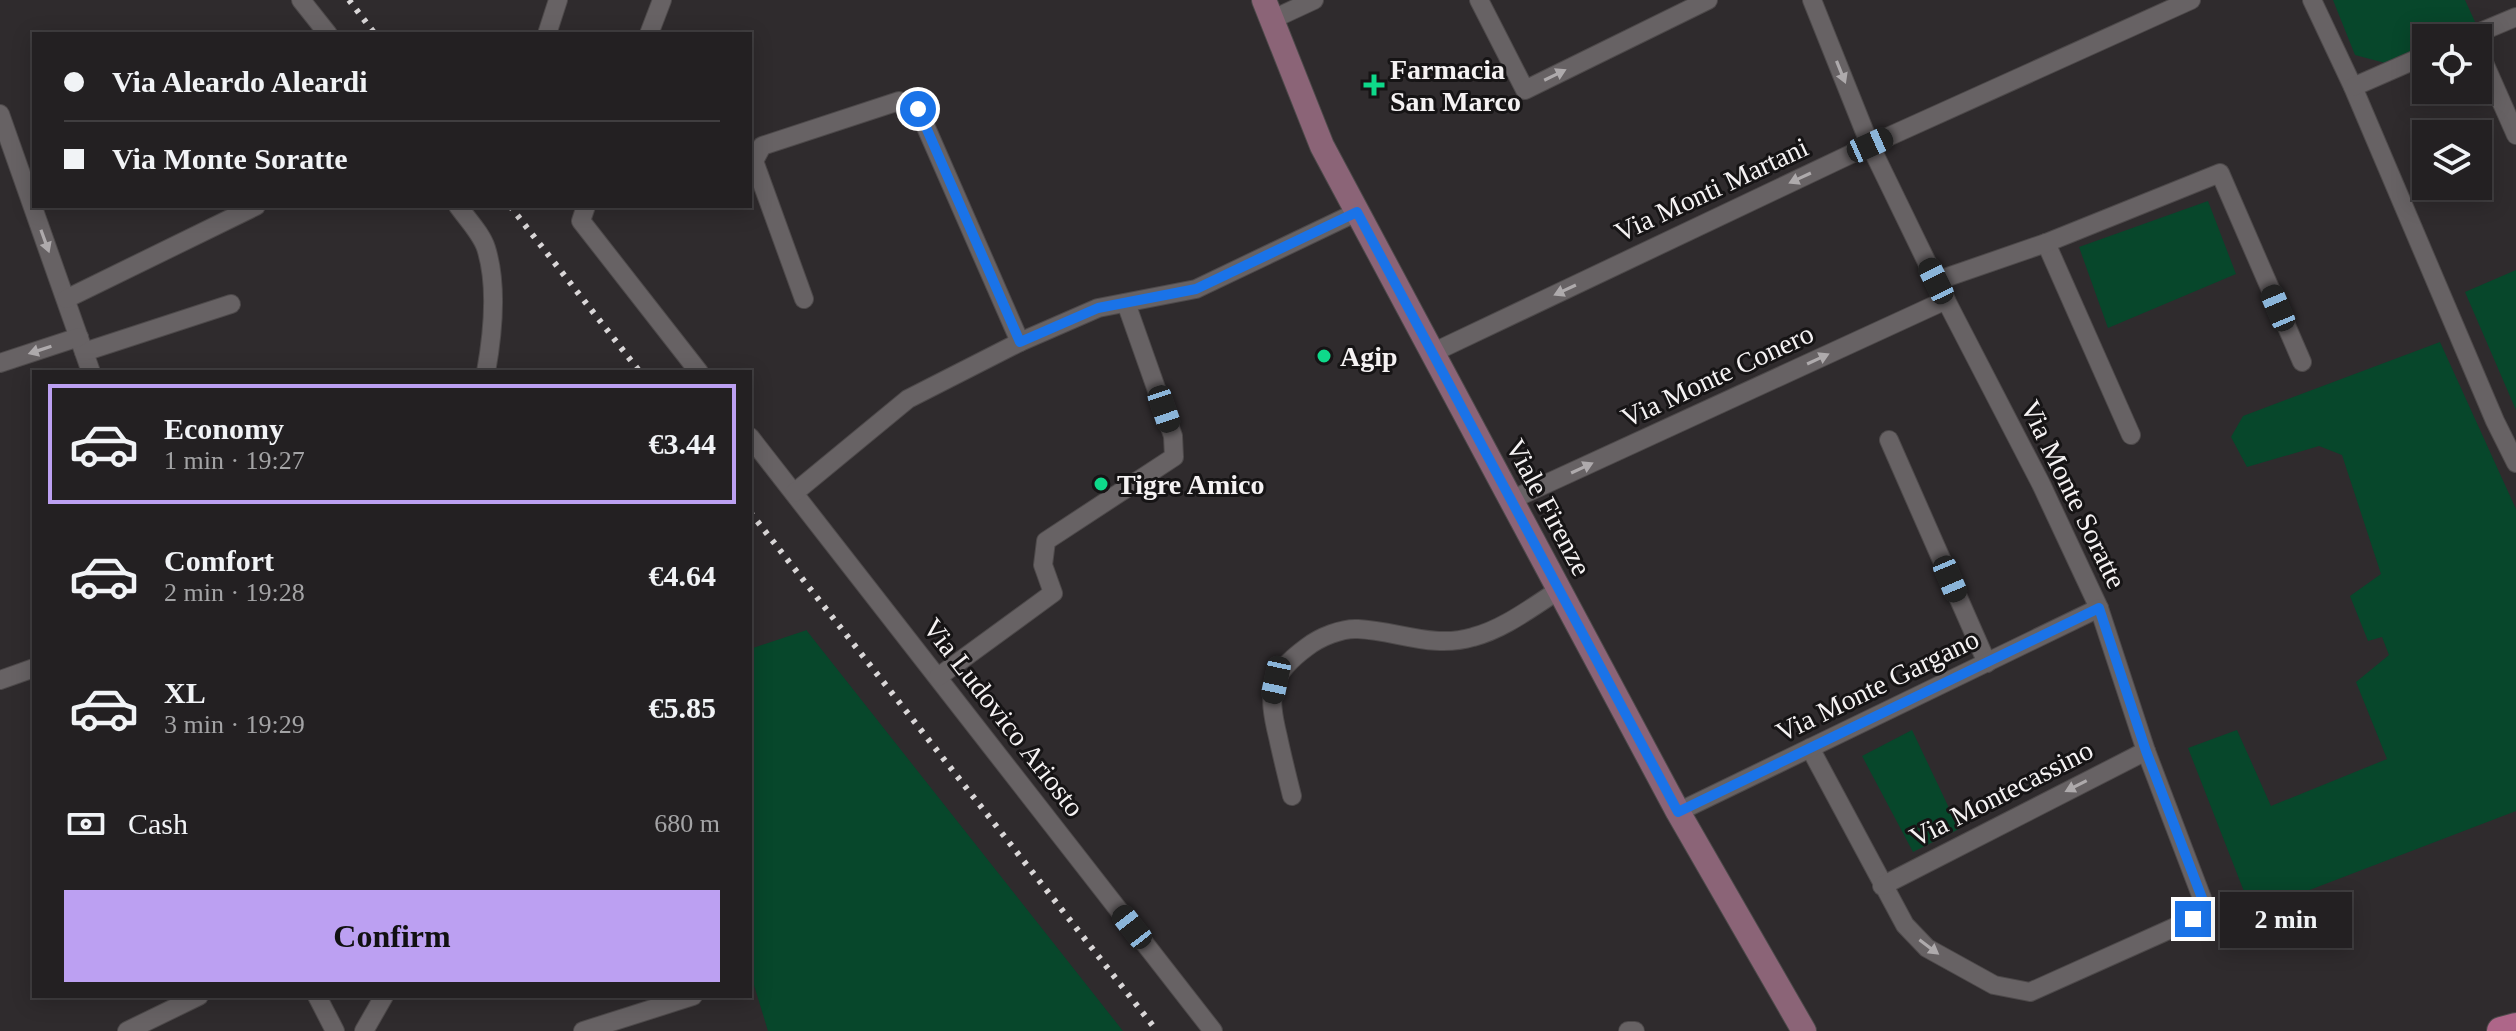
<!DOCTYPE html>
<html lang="en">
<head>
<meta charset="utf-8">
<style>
  body { margin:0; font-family:"Times New Roman",serif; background:#2f2d2f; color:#f1f3f6; height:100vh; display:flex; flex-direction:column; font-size:30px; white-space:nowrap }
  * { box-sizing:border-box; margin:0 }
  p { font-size:26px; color:#a3a3a5 }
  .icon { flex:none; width:44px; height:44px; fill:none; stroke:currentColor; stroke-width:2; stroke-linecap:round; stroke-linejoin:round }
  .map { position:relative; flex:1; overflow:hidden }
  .panel { position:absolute; left:32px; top:370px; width:720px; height:628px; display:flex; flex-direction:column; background:#232022; border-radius:0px; box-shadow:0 4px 20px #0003,0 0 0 2px #403e40 }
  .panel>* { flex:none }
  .top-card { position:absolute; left:32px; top:32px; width:720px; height:176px; border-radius:0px; box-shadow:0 4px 20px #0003,0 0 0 2px #403e40; display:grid; align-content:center; height:176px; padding:0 32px; background:#232022 }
  .controls { position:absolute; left:2412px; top:24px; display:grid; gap:16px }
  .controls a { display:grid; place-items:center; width:80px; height:80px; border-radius:0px; background:#232022; box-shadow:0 4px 20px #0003,0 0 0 2px #403e40; font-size:40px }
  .end { position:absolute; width:36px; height:36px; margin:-18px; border:10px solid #1a73e8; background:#fff; box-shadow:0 0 0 4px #fff }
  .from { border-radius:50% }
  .bubble { position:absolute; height:56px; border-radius:0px; background:#232022; box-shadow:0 4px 20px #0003,0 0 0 2px #403e40; font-size:26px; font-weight:800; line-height:56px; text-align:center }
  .car { position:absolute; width:24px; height:48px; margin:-24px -12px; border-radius:10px; box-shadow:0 0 6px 2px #0007; background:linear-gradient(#222 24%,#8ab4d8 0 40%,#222 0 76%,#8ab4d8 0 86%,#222 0) }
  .top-card b { display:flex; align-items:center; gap:28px; height:76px; font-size:30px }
  .top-card b+b { border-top:2px solid #403e40 }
  .top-card i { width:20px; height:20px; background:#f1f3f6 }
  ul { padding:14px 0 0; list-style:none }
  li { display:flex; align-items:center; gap:24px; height:120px; margin:0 16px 12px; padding:0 16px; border:4px solid transparent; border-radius:0px }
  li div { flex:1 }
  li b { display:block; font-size:30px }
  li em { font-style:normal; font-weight:800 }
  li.current { border-color:#bca0f2 }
  li>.icon { width:72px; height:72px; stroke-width:1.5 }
  .pay { display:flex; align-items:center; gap:20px; height:88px; padding:0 32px; font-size:30px }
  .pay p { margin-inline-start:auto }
  .action { display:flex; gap:16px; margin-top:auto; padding:16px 32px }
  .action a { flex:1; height:92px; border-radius:0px; background:#bca0f2; color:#111; font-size:32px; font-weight:800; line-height:92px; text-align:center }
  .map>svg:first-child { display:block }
  .green { fill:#07472b }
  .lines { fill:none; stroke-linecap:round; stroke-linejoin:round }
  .minor-casing { stroke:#4d494a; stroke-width:20 }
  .secondary-casing { stroke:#4d494a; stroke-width:26 }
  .primary-casing { stroke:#4d494a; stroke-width:30 }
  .minor { stroke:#676264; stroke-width:18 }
  .secondary { stroke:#8b6477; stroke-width:24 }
  .primary { stroke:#ae6689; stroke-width:28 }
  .rail { stroke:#dad7d8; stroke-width:6; stroke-dasharray:4 8; stroke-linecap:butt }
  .oneway { fill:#aeaaac }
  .route { stroke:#1a73e8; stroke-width:10 }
  .poi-dot { fill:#0ed98a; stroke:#161415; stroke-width:3 }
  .labels { text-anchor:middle; stroke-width:6; stroke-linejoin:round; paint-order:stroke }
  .poi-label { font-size:28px; font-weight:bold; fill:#f5f2f3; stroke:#161415; text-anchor:start }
  .street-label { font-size:28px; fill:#f5f2f3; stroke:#161415 }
</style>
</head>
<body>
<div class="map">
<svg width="2516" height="1031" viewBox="0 0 2516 1031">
  <rect width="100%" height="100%" fill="#2f2b2d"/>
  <g class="green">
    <path d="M 2333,0 L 2465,0 L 2476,24 L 2444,38 L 2426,38 L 2426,46 L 2385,63 L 2355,55 Z"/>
    <path d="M 2208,201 L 2236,274 L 2108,328 L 2079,247 Z"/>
    <path d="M 2516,270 L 2516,410 L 2465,292 Z"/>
    <path d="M 2440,342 L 2516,509 L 2516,811 L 2252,912 L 2188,748 L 2237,730 L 2271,806 L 2387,759 L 2356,682 L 2389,655 L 2382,637 L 2368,641 L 2350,596 L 2381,574 L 2342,455 L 2319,446 L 2247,467 L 2231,437 L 2243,416 Z"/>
    <path d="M 807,630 L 807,631 L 1123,1031 L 768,1031 L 750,972 L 750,649 Z"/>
    <path d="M 1912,730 L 1959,829 L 1913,852 L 1862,756 Z"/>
  </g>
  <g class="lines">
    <g class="minor-casing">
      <g id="minor">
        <path d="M 301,0 L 328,34"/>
        <path d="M 1479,0 L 1525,90 L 1708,0"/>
        <path d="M 2312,0 L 2353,87 L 2495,421 L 2516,463"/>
        <path d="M 1271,20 L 1314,0"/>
        <path d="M 547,34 L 558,0"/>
        <path d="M 649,34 L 662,0"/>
        <path d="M 2466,38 L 2516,17"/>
        <path d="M 2478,49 L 2516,135"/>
        <path d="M 2353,87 L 2426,55"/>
        <path d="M 0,114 L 91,372"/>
        <path d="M 458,206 C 467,219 481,233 486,248 C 498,286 493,333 486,372"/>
        <path d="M 586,206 L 581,221 L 699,372"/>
        <path d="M 2046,243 L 2131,435"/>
        <path d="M 1936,281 L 2046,243 L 2220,173 L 2302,362"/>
        <path d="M 66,299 L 256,206"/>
        <path d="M 804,299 L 754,161 L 762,146 L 899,101 L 918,109 L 1020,342"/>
        <path d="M 84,352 L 231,304"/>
        <path d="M 1432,353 L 1870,145 L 2191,0"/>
        <path d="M 0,363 L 79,337"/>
        <path d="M 750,437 L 1213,1031"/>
        <path d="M 1889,440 L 1987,663"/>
        <path d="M 794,493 L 908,399 L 1020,342 L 1098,308 L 1196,289 L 1357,212"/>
        <path d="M 1511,500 L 1946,300"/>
        <path d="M 938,677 L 1053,593 L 1043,565 L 1046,541 L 1174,457 L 1173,436 L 1126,303"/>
        <path d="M 0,680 L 34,668"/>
        <path d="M 1810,748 L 1905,925 L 1927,948 L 1994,985 L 2030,992 L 2193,919 L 2202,898 L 2146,751 L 2099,608 L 2041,484 L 1936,281 L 1870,145 L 1812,0"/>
        <path d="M 1292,796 C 1287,776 1282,756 1278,737 C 1267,692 1269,675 1307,647 C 1320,637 1342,628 1358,629 C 1398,631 1433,649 1473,637 C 1504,629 1532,607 1559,590"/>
        <path d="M 1678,812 L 2099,608"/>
        <path d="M 1882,886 L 2146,751"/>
        <path d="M 317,996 L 335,1031"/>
        <path d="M 127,1031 L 199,996"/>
        <path d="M 364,1031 L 384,996"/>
        <path d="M 583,1031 L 693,996"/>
        <path d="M 1628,1031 L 1635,1031"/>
      </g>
    </g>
    <g class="secondary-casing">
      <path id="secondary" d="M 1264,0 L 1322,146 L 1678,812 L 1804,1031"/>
    </g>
    <g class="primary-casing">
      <path id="primary" d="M 2501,1031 L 2516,1027"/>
    </g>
    <use href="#minor" class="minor"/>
    <use href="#secondary" class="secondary"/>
    <use href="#primary" class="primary"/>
    <g class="rail">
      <path d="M 349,0 L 375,34"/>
      <path d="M 510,206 L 640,372"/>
      <path d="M 750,512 L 1157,1031"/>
    </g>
  </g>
  <defs><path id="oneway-solid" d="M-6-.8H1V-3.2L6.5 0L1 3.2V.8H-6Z" transform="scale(2)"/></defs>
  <g class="oneway">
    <use href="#oneway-solid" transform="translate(1841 72) rotate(68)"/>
    <use href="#oneway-solid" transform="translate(1555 75) rotate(-26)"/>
    <use href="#oneway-solid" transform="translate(1800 178) rotate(155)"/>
    <use href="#oneway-solid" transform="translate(45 241) rotate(70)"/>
    <use href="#oneway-solid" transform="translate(1565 290) rotate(155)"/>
    <use href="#oneway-solid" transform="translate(40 350) rotate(162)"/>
    <use href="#oneway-solid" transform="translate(1818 359) rotate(-25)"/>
    <use href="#oneway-solid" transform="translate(1582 468) rotate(-25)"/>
    <use href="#oneway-solid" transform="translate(2076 786) rotate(153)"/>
    <use href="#oneway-solid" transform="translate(1929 947) rotate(37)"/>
  </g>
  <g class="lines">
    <path class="route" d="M 918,109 L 1020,342 L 1098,308 L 1196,289 L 1357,212 L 1678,812 L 2099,608 L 2146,751 L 2202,898 L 2193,919"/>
  </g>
  <g class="poi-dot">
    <path d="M1370 73h8v8h8v8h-8v8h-8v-8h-8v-8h8z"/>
    <circle cx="1324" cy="356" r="8"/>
    <circle cx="1101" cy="484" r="8"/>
  </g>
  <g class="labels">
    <g class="poi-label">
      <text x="1390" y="79">Farmacia<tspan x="1390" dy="32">San Marco</tspan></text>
      <text x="1340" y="366">Agip</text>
      <text x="1117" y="494">Tigre Amico</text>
    </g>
    <g class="street-label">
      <text transform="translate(1711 189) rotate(-25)" y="10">Via Monti Martani</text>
      <text transform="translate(1717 375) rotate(-25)" y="10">Via Monte Conero</text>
      <text transform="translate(2074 494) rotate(64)" y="10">Via Monte Soratte</text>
      <text transform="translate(1549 507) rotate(62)" y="10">Viale Firenze</text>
      <text transform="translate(1877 685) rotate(-26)" y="10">Via Monte Gargano</text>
      <text transform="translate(1004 717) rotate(52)" y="10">Via Ludovico Ariosto</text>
      <text transform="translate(2001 793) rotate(-27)" y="10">Via Montecassino</text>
    </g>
  </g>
</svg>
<div class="controls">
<a><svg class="icon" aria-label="locate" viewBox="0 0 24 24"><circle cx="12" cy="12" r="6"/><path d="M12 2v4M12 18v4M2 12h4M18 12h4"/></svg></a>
<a><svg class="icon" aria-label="layers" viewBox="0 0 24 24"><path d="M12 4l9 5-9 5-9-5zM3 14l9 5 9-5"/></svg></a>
</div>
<i class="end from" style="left:918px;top:109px"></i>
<i class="end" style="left:2193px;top:919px"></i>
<div class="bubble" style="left:2220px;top:892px;width:132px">2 min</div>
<i class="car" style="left:1870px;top:145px;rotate:66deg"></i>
<i class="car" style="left:1936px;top:281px;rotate:334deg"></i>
<i class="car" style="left:2278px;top:308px;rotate:337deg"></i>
<i class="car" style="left:1164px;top:409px;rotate:161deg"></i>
<i class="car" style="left:1950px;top:579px;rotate:157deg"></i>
<i class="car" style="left:1276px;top:680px;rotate:192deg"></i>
<i class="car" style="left:1132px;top:927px;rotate:322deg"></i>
<div class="top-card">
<b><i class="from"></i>Via Aleardo Aleardi</b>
<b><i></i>Via Monte Soratte</b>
</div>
<section class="panel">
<ul>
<li class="current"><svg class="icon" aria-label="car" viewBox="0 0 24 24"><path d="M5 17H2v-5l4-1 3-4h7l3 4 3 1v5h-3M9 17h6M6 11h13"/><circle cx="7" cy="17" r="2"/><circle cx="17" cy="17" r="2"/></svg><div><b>Economy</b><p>1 min · 19:27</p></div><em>€3.44</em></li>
<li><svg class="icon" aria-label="car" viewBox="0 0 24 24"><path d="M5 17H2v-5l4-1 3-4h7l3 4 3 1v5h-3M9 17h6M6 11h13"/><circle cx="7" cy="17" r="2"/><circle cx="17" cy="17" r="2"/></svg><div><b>Comfort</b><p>2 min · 19:28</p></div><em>€4.64</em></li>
<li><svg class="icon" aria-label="car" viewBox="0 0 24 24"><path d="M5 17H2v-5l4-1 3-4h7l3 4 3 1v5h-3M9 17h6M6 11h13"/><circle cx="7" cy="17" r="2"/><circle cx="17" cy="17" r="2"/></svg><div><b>XL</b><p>3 min · 19:29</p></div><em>€5.85</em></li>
</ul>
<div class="pay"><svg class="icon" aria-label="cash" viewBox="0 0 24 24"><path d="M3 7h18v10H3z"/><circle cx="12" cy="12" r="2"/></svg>Cash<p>680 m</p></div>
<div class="action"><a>Confirm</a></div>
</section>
</div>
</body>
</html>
